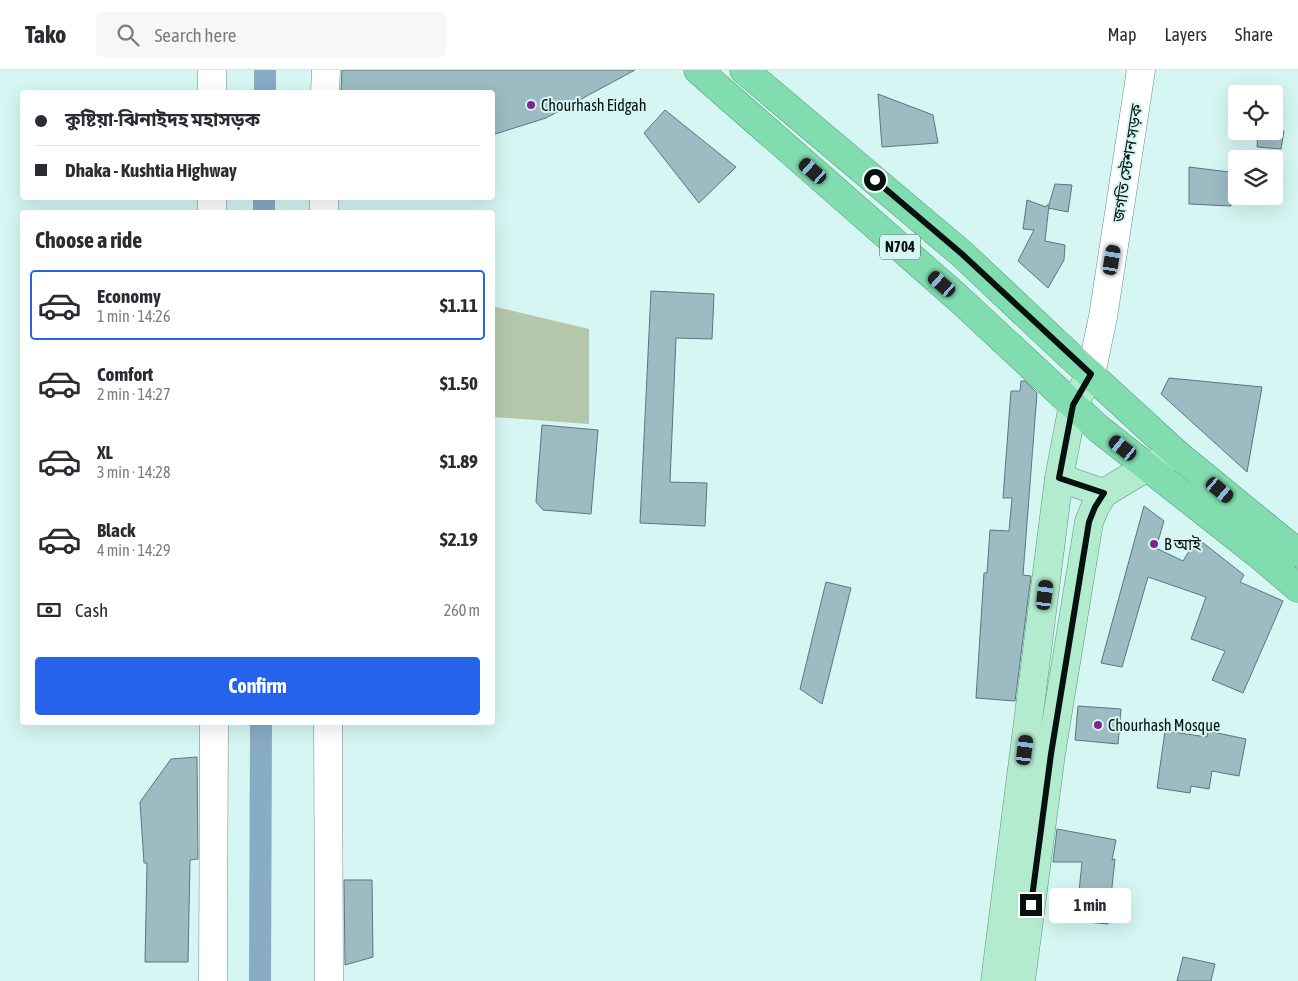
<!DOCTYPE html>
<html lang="en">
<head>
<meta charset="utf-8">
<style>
  body { margin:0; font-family:"Asap Condensed","Noto Sans Bengali",sans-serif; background:#f7f7f7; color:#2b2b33; height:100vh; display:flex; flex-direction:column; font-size:19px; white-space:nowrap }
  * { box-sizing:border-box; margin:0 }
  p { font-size:16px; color:#7c7c81 }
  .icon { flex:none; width:28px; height:28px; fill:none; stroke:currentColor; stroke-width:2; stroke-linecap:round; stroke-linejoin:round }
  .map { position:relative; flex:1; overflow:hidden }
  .details { position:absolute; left:20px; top:140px; width:475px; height:515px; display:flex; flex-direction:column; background:#fff; border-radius:5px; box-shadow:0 5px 20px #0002 }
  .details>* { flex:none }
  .hud { position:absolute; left:20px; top:20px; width:475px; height:110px; border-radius:5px; box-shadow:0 5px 20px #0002; display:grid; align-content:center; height:110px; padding:0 15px; background:#fff }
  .buttons { position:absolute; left:1228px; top:15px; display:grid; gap:10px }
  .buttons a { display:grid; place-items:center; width:55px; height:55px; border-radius:5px; background:#fff; box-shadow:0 5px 20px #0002; font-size:25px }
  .end { position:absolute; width:22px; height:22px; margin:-11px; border:6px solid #061110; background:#fff; box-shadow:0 0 0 2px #fff }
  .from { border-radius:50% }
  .bubble { position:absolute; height:35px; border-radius:5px; background:#fff; box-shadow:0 5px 20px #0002; font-size:16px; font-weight:700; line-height:35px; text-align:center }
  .car { position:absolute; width:15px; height:30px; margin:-15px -8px; border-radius:6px; box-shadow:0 0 4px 1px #0007; background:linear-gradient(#222 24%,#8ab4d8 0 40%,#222 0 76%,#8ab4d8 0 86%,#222 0) }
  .hud b { display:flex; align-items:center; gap:18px; height:48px; font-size:19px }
  .hud b+b { border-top:1px solid #e1e1e2 }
  .hud i { width:12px; height:12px; background:#2b2b33 }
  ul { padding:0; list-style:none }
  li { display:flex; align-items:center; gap:15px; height:70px; margin:0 10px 8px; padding:0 5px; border:2px solid transparent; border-radius:5px }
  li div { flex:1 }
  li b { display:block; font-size:19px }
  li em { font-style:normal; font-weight:700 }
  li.current { border-color:#2563eb }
  li>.icon { width:45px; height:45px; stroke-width:1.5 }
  h2 { padding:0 15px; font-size:22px; line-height:60px }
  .pay { display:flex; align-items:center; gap:12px; height:55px; padding:0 15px; font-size:19px }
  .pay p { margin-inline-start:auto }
  .cta { display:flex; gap:10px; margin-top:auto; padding:10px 15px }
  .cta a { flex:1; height:58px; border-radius:5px; background:#2563eb; color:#fff; font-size:20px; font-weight:700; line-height:58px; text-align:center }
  header { display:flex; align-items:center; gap:30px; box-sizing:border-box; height:70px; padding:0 25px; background:#fff; border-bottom:1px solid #e1e1e2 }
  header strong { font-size:24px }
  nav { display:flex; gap:28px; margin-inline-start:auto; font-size:18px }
  .search { width:350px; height:45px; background:#f7f7f7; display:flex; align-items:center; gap:12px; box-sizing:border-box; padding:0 18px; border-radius:5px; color:#7c7c81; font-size:19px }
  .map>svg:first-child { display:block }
  .green { fill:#b5c7ab }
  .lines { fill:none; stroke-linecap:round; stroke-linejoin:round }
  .canal { stroke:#88abc6; stroke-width:22 }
  .building { fill:#9dbbc3; stroke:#5b767e }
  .minor-casing { stroke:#6c8a87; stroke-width:29 }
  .major-casing { stroke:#569677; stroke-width:29 }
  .highway-casing { stroke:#569677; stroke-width:29 }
  .minor { stroke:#fff; stroke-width:28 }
  .major { stroke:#b3ebcf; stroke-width:28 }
  .highway { stroke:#81ddaf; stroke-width:28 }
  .route { stroke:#061110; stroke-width:6 }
  .poi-dot { fill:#85238d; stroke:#d5f6f2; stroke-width:2 }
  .labels { text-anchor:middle; stroke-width:4; stroke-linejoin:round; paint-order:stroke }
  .shield { fill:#d5f6f2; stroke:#445654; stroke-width:1 }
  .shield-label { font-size:15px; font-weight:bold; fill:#061110 }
  .poi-label { font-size:16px; fill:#061110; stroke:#d5f6f2; text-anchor:start }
  .street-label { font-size:16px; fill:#061110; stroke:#d5f6f2 }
</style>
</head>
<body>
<header>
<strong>Tako</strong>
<div class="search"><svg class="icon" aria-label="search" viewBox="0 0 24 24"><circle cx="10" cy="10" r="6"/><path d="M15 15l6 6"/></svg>Search here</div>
<nav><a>Map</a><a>Layers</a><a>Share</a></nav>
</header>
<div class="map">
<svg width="1298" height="911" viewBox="0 0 1298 911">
  <rect width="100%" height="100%" fill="#d5f6f2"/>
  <path class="green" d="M 492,236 L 589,259 L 589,354 L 493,347 Z"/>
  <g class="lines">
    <g class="canal">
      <path d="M 265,22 L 265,0"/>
      <path d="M 264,142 L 264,128"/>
      <path d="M 260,911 L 261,652"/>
    </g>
  </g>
  <g class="building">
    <path d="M 342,0 L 635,0 L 546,48 L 492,65 L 492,22 L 341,22 Z"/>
    <path d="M 878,24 L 933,45 L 938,73 L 882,77 Z"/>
    <path d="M 665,40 L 736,97 L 699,133 L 644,63 Z"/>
    <path d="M 1258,61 L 1284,61 L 1281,79 L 1257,77 Z"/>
    <path d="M 1189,97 L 1229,102 L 1231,136 L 1189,134 Z"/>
    <path d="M 1055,114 L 1072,115 L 1068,142 L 1048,138 Z"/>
    <path d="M 1027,130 L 1046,137 L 1047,135 L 1049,135 L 1045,171 L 1065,175 L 1064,190 L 1048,218 L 1018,191 L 1034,160 L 1023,159 Z"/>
    <path d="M 651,221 L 714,224 L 712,269 L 676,268 L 670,412 L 707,413 L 705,456 L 640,453 Z"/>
    <path d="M 1169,308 L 1262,317 L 1247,402 L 1161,324 Z"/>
    <path d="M 1021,311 L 1025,311 L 1037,323 L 1023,505 L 1031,506 L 1015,631 L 976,628 L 984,503 L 987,503 L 990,460 L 1009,461 L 1012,428 L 1003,428 L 1011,321 L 1020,321 Z"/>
    <path d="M 542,355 L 598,360 L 591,444 L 543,440 L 536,432 Z"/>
    <path d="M 1144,436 L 1164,451 L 1156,478 L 1183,491 L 1197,468 L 1244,505 L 1240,512 L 1283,531 L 1243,623 L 1212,610 L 1225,581 L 1191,569 L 1206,527 L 1148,507 L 1122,597 L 1101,593 Z"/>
    <path d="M 826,512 L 851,518 L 822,634 L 800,619 Z"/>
    <path d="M 1078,636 L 1121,639 L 1118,674 L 1075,670 Z"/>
    <path d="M 1165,661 L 1207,667 L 1208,661 L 1246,669 L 1239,706 L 1212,701 L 1209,719 L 1191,716 L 1190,723 L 1157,718 Z"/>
    <path d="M 197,687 L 198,789 L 190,790 L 188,892 L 145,892 L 147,793 L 144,793 L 140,732 L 171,689 Z"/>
    <path d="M 1057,759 L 1116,770 L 1112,790 L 1115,789 L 1108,854 L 1076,851 L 1082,792 L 1053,792 Z"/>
    <path d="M 344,810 L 372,810 L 373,887 L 345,895 Z"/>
    <path d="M 1183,887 L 1215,894 L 1211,911 L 1177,911 Z"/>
  </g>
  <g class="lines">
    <g class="minor-casing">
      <g id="minor">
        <path d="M 212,0 L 212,22"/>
        <path d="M 325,22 L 326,0"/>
        <path d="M 212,128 L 212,142"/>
        <path d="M 324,128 L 324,142"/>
        <path d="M 1091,304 L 1103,247 L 1141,0"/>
        <path d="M 328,652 L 329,911"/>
        <path d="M 213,911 L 214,652"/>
      </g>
    </g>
    <g class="major-casing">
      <g id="major">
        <path d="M 1059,408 L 1104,423 L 1147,397 L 1177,384"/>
        <path d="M 995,911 L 1059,408 L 1073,335 L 1091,304"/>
        <path d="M 1021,911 L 1051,684 L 1089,452 L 1095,437 L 1104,423"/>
      </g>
    </g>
    <g class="highway-casing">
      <g id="highway">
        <path d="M 698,0 L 957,227 L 1099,359 L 1258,484 L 1298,518"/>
        <path d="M 744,0 L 962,184 L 1067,283 L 1177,384 L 1298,483"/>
      </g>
    </g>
    <use href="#minor" class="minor"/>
    <use href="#major" class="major"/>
    <use href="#highway" class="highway"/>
  </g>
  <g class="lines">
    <path class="route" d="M 875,110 L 962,184 L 1091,304 L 1073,335 L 1059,408 L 1104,423 L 1095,437 L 1089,452 L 1051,684 L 1031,835"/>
  </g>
  <g class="poi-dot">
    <circle cx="531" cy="35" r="5"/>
    <circle cx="1154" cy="474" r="5"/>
    <circle cx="1098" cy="655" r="5"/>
  </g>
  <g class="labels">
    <rect class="shield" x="880" y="164.5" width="40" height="25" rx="4"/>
    <g class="shield-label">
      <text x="900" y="182">N704</text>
    </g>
    <g class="poi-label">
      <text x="541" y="41">Chourhash Eidgah</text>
      <text x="1164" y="480">B আই</text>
      <text x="1108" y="661">Chourhash Mosque</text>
    </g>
    <g class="street-label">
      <text transform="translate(1127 93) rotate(-81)" y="6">জগতি স্টেশন সড়ক</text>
    </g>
  </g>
</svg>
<div class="buttons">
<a><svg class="icon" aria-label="locate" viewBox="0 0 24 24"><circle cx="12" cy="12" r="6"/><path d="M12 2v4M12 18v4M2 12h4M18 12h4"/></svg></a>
<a><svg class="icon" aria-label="layers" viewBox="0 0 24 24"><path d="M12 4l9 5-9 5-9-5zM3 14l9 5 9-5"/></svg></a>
</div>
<i class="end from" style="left:875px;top:110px"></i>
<i class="end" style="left:1031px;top:835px"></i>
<div class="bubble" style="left:1049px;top:818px;width:82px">1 min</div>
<i class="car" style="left:813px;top:101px;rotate:311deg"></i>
<i class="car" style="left:1112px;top:190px;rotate:9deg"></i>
<i class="car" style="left:942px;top:214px;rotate:311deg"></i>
<i class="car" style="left:1123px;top:378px;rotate:309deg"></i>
<i class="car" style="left:1220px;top:420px;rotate:130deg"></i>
<i class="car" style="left:1045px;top:525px;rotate:7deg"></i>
<i class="car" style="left:1025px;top:680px;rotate:7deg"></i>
<div class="hud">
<b><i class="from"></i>কুষ্টিয়া-ঝিনাইদহ মহাসড়ক</b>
<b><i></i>Dhaka - Kushtia Highway</b>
</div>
<section class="details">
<h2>Choose a ride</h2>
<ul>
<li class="current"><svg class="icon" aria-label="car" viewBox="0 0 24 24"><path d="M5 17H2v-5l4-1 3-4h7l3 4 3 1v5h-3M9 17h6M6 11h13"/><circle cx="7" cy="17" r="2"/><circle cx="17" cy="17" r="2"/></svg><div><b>Economy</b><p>1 min · 14:26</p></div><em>$1.11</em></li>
<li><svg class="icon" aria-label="car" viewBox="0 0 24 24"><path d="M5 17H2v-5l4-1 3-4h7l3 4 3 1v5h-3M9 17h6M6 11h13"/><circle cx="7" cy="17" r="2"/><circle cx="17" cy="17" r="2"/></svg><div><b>Comfort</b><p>2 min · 14:27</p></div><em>$1.50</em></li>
<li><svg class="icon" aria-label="car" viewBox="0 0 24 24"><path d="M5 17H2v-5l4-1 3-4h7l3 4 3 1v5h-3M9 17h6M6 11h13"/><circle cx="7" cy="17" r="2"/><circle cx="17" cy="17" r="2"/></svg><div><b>XL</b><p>3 min · 14:28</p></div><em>$1.89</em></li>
<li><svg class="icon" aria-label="car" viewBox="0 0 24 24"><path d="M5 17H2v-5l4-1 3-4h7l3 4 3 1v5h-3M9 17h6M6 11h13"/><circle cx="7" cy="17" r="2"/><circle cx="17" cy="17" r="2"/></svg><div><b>Black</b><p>4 min · 14:29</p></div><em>$2.19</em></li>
</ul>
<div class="pay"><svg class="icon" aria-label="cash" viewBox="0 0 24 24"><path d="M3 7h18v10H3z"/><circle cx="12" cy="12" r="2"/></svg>Cash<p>260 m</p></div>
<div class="cta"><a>Confirm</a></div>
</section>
</div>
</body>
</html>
